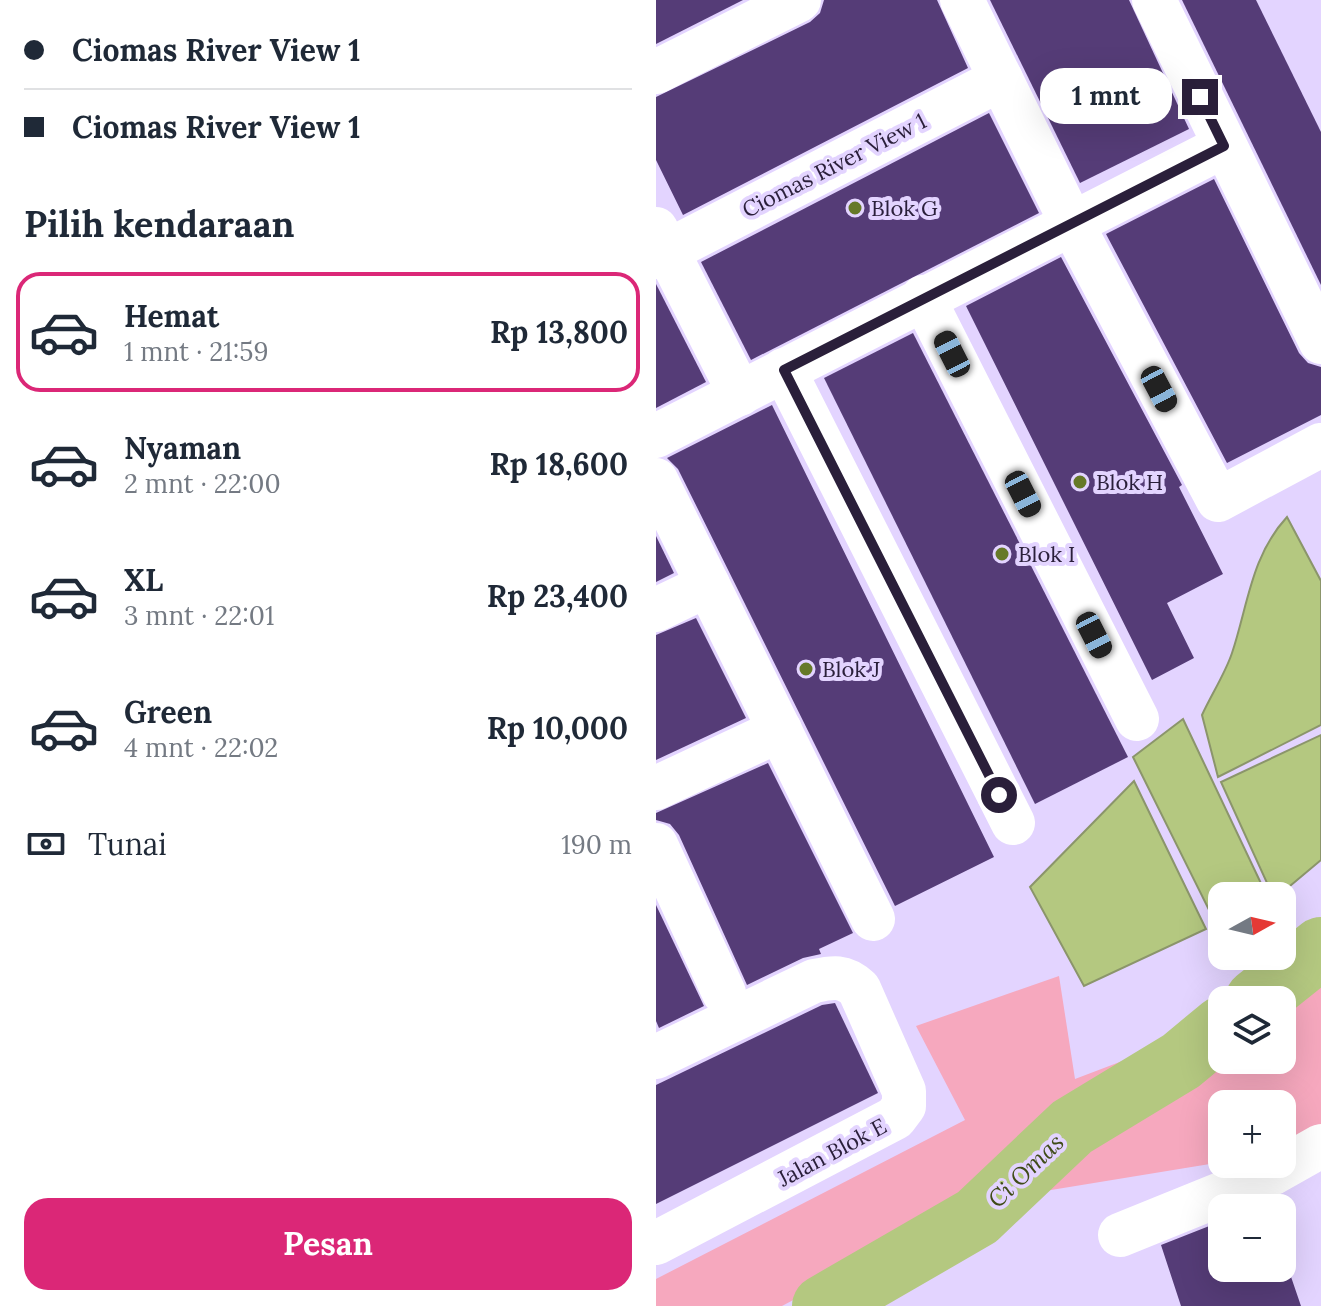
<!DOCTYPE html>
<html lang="id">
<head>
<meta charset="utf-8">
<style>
  body { margin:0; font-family:Lora,serif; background:#f6f6f7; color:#1f2937; height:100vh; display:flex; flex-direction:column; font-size:30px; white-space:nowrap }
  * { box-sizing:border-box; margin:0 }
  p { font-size:26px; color:#747a83 }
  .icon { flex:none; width:44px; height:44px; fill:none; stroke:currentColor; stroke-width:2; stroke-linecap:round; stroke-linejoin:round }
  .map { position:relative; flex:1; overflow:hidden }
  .drawer { display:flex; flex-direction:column; background:#fff; width:656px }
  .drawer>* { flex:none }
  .guide { display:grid; align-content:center; height:176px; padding:0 24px; background:#fff }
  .needle { width:52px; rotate:82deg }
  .controls { position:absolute; left:552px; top:882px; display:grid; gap:16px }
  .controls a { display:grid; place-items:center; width:88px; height:88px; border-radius:16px; background:#fff; box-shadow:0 8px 32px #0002; font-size:40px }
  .end { position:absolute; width:36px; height:36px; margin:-18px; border:10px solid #2a1f3a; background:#fff; box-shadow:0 0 0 4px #fff }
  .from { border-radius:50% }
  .bubble { position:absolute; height:56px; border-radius:24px; background:#fff; box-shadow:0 8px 32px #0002; font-size:26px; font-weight:800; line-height:56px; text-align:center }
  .car { position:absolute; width:24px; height:48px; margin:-24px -12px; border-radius:10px; box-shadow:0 0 6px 2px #0007; background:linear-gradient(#222 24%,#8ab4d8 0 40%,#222 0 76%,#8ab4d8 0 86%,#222 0) }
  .guide b { display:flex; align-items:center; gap:28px; height:76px; font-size:30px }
  .guide b+b { border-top:2px solid #e0e1e3 }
  .guide i { width:20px; height:20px; background:#1f2937 }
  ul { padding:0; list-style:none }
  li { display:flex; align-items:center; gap:24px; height:120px; margin:0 16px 12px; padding:0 8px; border:4px solid transparent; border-radius:24px }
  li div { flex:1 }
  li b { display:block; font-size:30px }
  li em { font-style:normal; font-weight:800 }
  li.current { border-color:#db2777 }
  li>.icon { width:72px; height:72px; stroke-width:1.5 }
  h2 { padding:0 24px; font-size:36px; line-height:96px }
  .pay { display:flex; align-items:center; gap:20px; height:88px; padding:0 24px; font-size:30px }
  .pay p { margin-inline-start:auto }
  .action { display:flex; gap:16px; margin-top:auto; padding:16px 24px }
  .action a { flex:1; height:92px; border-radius:24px; background:#db2777; color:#fff; font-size:32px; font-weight:800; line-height:92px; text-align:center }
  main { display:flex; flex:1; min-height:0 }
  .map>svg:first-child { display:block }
  .green { fill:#f6a8be }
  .water { fill:#b4c880; stroke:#8b956b; stroke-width:2 }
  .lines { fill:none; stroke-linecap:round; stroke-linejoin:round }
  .river { stroke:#b4c880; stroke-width:62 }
  .building { fill:#553c77 }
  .minor { stroke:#fff; stroke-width:44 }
  .route { stroke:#2a1f3a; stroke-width:10 }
  .poi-dot { fill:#667928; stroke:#e3d4ff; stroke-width:3 }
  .labels { text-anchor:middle; stroke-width:8; stroke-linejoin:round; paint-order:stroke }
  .street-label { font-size:22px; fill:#2a1f3a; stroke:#e3d4ff }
  .poi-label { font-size:22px; fill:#2a1f3a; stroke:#e3d4ff; text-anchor:start }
  .water-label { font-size:24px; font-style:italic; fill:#3f4b17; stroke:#e3d4ff }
</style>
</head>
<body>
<main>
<section class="drawer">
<div class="guide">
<b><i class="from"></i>Ciomas River View 1</b>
<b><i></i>Ciomas River View 1</b>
</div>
<h2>Pilih kendaraan</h2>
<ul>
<li class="current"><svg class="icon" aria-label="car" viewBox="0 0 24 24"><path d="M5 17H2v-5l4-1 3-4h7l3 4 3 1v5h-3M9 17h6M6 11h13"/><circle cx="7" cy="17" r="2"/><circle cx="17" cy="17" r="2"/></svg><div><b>Hemat</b><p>1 mnt · 21:59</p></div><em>Rp 13,800</em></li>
<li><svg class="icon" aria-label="car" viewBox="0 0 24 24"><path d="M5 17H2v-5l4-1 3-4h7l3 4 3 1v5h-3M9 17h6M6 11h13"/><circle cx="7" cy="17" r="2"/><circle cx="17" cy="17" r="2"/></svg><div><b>Nyaman</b><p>2 mnt · 22:00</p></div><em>Rp 18,600</em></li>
<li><svg class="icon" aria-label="car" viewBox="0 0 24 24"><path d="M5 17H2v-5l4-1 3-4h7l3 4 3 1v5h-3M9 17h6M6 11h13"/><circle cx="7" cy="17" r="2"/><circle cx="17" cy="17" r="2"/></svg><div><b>XL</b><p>3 mnt · 22:01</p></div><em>Rp 23,400</em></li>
<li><svg class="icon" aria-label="car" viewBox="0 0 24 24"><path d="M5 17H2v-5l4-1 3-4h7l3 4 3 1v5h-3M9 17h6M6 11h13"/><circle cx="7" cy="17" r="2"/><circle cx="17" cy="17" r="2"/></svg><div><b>Green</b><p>4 mnt · 22:02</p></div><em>Rp 10,000</em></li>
</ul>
<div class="pay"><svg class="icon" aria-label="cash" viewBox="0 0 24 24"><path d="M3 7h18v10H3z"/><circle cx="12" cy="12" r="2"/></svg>Tunai<p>190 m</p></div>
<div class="action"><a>Pesan</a></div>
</section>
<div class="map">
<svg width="665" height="1306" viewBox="0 0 665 1306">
  <rect width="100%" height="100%" fill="#e3d4ff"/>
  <path class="green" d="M 403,976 L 419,1079 L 566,1023 L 566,1060 L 626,1060 L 626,1000 L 665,985 L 665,1132 L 626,1149 L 626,1104 L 566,1104 L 566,1162 L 321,1202 L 126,1306 L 0,1306 L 0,1279 L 309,1120 L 260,1026 Z"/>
  <g class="water">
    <path d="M 631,517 L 665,581 L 665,725 L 562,777 L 546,715 C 555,695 569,674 576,653 C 592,605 595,556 631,517 Z"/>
    <path d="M 527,719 L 611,896 L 566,896 L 566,926 L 562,928 L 477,757 Z"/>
    <path d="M 665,735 L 665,860 L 622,896 L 617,896 L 565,782 Z"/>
    <path d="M 478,781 L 550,929 L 428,986 L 374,887 Z"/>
  </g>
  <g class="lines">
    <g class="river">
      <path d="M 600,1000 L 665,948"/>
      <path d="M 167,1306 L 321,1217 L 416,1127 L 525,1061 L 566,1027"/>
    </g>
  </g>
  <g class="building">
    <path d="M 0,0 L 87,0 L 0,44 Z"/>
    <path d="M 168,0 L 281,0 L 312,68 L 27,215 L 0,160 L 0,97 L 154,22 L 164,13 Z"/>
    <path d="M 334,0 L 473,0 L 533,129 L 424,183 Z"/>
    <path d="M 526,0 L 600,0 L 665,132 L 665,285 Z"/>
    <path d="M 333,113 L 383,213 L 95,360 L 45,262 Z"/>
    <path d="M 558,179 L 643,353 L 652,363 L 665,367 L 665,415 L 571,463 L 450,234 Z"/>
    <path d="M 405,257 L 526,485 L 523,487 L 567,574 L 511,603 L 538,658 L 496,680 L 310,306 Z"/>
    <path d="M 0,284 L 50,382 L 0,408 Z"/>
    <path d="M 257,333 L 472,757 L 379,804 L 168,378 Z"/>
    <path d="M 116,405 L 338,857 L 239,906 L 22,469 L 11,458 Z"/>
    <path d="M 0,536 L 18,573 L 0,582 Z"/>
    <path d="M 40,618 L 90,718 L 0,760 L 0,635 Z"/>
    <path d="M 112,763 L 197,933 L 163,949 L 165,954 L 147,958 L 91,985 L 23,835 L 14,824 L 0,820 L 0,813 Z"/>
    <path d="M 0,905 L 48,1006 L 3,1028 L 0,1021 Z"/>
    <path d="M 179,1003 L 222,1093 L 0,1204 L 0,1085 L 166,1005 Z"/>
    <path d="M 566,1221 L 566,1268 L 632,1268 L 645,1306 L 525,1306 L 505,1245 Z"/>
  </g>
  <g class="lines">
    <g class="minor">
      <path d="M 306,0 L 415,222 L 562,500 L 665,445"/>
      <path d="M 498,0 L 665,342"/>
      <path d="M 0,72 L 143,0"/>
      <path d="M 0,229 L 84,394"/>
      <path d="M 0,257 L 345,79"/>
      <path d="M 267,297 L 481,719"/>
      <path d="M 128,370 L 357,823"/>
      <path d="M 0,436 L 568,146"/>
      <path d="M 0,480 L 217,919"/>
      <path d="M 0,610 L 52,585"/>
      <path d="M 0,788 L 124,730"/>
      <path d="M 0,845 L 68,993"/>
      <path d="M 0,1057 L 158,981 C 177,977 188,975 203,989 L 248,1091 L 248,1106 L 239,1118 L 0,1243"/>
      <path d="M 464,1235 L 617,1173 L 665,1146"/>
    </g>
  </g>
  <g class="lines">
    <path class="route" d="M 343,795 L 128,370 L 568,146 L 544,97"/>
  </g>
  <g class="poi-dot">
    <circle cx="199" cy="208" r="8"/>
    <circle cx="424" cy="482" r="8"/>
    <circle cx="346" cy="554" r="8"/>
    <circle cx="150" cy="669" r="8"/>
  </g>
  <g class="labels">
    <g class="street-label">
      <text transform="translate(178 165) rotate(-27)" y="8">Ciomas River View 1</text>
      <text transform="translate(176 1152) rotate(-28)" y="8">Jalan Blok E</text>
    </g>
    <g class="poi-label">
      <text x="215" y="216">Blok G</text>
      <text x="440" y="490">Blok H</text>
      <text x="362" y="562">Blok I</text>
      <text x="166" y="677">Blok J</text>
    </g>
    <g class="water-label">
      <text transform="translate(370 1171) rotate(-44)" y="8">Ci Omas</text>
    </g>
  </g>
</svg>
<div class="controls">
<a><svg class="needle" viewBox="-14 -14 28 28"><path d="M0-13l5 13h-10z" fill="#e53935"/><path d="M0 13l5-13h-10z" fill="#747a83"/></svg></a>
<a><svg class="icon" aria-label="layers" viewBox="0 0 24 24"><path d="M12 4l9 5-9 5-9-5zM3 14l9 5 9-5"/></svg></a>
<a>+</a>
<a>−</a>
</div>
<i class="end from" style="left:343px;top:795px"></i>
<i class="end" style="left:544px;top:97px"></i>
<div class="bubble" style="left:384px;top:68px;width:132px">1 mnt</div>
<i class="car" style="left:296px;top:354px;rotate:333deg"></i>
<i class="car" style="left:503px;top:389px;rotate:152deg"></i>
<i class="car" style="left:367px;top:494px;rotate:153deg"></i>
<i class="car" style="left:438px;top:635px;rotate:153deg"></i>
</div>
</main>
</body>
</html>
